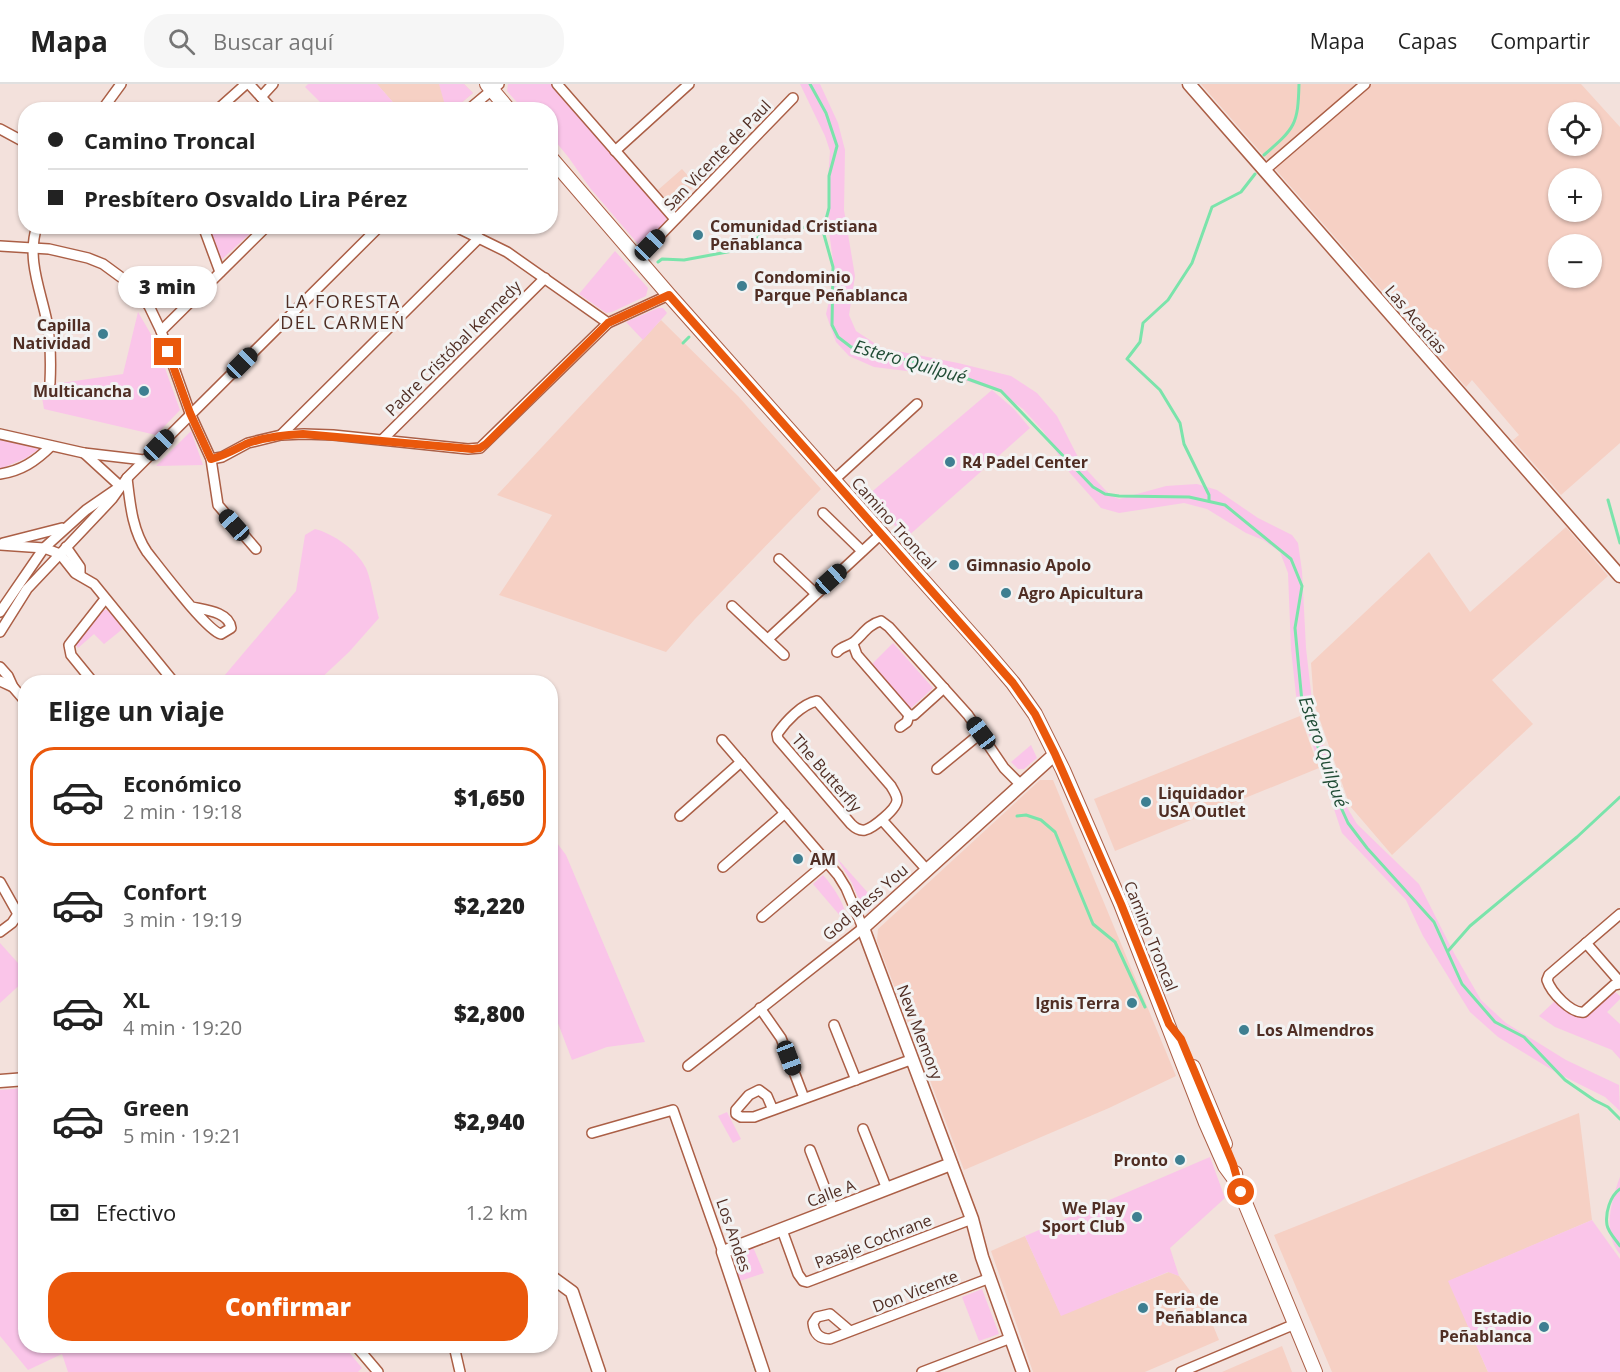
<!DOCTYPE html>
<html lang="es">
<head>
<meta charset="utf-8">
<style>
  body { margin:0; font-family:"Open Sans",sans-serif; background:#f6f6f6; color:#222; height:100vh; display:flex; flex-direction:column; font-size:22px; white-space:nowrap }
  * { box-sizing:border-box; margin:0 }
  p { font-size:20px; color:#767676 }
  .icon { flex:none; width:33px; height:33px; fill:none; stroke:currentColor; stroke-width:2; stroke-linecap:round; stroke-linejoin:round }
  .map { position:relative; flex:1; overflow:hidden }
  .panel { position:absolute; left:18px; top:591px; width:540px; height:678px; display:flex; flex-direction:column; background:#fff; border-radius:24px; box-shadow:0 2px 4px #0004 }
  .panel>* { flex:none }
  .top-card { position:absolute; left:18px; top:18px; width:540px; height:132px; border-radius:24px; box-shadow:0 2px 4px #0004; display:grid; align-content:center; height:132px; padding:0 30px; background:#fff }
  .fabs { position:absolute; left:1548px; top:18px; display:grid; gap:12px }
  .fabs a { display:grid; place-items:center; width:54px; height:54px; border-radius:50%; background:#fff; box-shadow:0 2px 4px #0004; font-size:30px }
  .end { position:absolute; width:27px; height:27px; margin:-14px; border:8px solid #ea580c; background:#fff; box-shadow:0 0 0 3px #fff }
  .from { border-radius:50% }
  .bubble { position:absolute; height:42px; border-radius:21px; background:#fff; box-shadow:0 2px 4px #0004; font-size:20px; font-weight:800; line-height:42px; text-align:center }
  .car { position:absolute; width:18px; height:36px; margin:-18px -9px; border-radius:8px; box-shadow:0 0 4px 2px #0007; background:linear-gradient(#222 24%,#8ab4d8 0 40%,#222 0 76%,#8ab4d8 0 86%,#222 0) }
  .top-card b { display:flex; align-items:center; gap:21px; height:57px; font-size:22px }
  .top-card b+b { border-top:2px solid #e0e0e0 }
  .top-card i { width:15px; height:15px; background:#222 }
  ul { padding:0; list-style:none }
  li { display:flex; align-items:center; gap:18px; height:99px; margin:0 12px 9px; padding:0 18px; border:3px solid transparent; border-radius:24px }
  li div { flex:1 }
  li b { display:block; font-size:22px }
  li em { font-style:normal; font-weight:800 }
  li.active { border-color:#ea580c }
  li>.icon { width:54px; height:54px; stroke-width:1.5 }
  h2 { padding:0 30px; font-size:27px; line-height:72px }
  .pay { display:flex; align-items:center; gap:15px; height:66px; padding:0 30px; font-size:22px }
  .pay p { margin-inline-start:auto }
  .button { display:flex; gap:12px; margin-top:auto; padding:12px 30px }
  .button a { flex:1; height:69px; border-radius:24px; background:#ea580c; color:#fff; font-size:24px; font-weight:800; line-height:69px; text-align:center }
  header { display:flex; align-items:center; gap:36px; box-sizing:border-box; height:84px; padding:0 30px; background:#fff; border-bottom:2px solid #e0e0e0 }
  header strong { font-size:28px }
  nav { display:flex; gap:33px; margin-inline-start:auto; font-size:21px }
  .search { width:420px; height:54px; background:#f6f6f6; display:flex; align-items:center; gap:15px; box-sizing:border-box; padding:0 21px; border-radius:24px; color:#767676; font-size:22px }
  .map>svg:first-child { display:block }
  .built { fill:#f6d0c4; fill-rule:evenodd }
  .green { fill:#fac5e9 }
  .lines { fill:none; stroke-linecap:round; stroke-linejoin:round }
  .stream { stroke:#7ae4ab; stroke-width:3 }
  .street-casing { stroke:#ab5f46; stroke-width:12 }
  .secondary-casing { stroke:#ab5f46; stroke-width:15 }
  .primary-casing { stroke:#ab5f46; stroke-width:16 }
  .street { stroke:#fff; stroke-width:9 }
  .secondary { stroke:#fff; stroke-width:12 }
  .primary { stroke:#fff; stroke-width:14 }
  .route { stroke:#ea580c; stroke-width:8 }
  .poi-dot { fill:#3e7f91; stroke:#f3f3f3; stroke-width:2 }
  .labels { text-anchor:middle; stroke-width:6; stroke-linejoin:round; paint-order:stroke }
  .street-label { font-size:16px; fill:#502e24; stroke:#f3f3f3 }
  .poi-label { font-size:16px; font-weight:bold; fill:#502e24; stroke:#f3f3f3; text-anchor:start }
  .neighbourhood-label { font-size:18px; letter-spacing:1.5px; fill:#502e24; stroke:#f3f3f3 }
  .water-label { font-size:18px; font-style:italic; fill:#204c35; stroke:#f3f3f3 }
</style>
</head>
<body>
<header>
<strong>Mapa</strong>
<div class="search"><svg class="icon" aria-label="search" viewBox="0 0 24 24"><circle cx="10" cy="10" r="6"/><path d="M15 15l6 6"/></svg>Buscar aquí</div>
<nav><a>Mapa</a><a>Capas</a><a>Compartir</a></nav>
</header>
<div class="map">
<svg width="1620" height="1288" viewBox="0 0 1620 1288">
  <rect width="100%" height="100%" fill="#f3e1dc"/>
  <g class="built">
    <path d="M 377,0 L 464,0 L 473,9 L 454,25 L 399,25 Z"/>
    <path d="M 1201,0 L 1581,0 L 1620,43 L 1620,359 L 1561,411 L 1513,356 L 1519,351 L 1472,296 L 1466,303 ZM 1558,28 L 1592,28 L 1592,62 L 1558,62 ZM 1558,94 L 1592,94 L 1592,128 L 1558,128 ZM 1558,160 L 1592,160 L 1592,194 L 1558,194 Z"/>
    <path d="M 682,85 L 696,101 L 677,120 L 671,120 L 658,106 Z"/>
    <path d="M 661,236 L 738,312 L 821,405 L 695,535 L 666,568 L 499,511 L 552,431 L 497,411 Z"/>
    <path d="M 1566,443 L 1608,492 L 1492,596 L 1533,640 L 1392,771 L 1350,722 L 1314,619 L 1311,579 L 1429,468 L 1470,528 Z"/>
    <path d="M 1300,632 L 1319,684 L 1115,767 L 1094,715 Z"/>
    <path d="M 1040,696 L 1053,696 L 1176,992 L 1109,1024 L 964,1086 L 877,857 L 878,845 Z"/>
    <path d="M 1579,1029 L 1592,1136 L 1449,1197 L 1488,1288 L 1332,1288 L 1274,1151 Z"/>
    <path d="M 1025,1152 L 1061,1231 L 1169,1188 L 1179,1192 L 1197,1216 L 1203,1217 L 1219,1256 L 1145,1288 L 1033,1288 L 991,1167 Z"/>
    <path d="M 1282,1262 L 1292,1288 L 1222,1288 Z"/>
  </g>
  <g class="green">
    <path d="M 308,0 L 377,0 L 399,25 L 327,25 L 305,3 Z"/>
    <path d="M 439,0 L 464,0 L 473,9 L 454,25 L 446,25 Z"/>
    <path d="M 508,0 L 552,0 L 668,130 C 665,142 649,158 638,160 L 590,104 L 569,74 L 551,52 L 550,26 L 523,25 L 507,7 Z"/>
    <path d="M 800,0 L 820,0 L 838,39 L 845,66 L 844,126 L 855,192 L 849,231 L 856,247 L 882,264 L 958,279 L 1011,292 L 1037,309 L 1057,332 L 1082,381 L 1110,411 L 1119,415 L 1166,402 L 1197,400 L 1217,406 L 1258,434 L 1292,451 L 1298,459 L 1302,487 L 1306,564 L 1314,635 L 1342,715 L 1357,740 L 1419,800 L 1454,869 L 1481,916 L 1506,939 L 1566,976 L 1619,1001 L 1620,1027 L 1605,1013 L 1557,989 L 1498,953 L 1470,928 L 1423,852 L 1406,816 L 1342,749 L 1296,611 L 1291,565 L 1288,489 L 1280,468 L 1263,456 L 1246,449 L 1207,425 L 1184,419 L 1119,429 L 1101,424 L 1070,389 L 1043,347 L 1023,325 L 1000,308 L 955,293 L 874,283 L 849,272 L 836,258 L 826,230 L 835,192 L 829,147 L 828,96 L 830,67 L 825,52 Z"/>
    <path d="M 207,142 L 257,143 L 219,178 Z"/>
    <path d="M 615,167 L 648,204 L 646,212 L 612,228 L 606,229 L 579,210 Z"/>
    <path d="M 658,224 L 663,224 L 667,229 L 643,256 L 626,238 Z"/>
    <path d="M 138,228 L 156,259 L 180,326 L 156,351 L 44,325 L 40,302 L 123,290 Z"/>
    <path d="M 992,306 L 1014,325 L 1030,344 L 906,454 L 868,411 Z"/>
    <path d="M 191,347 L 203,381 L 156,382 Z"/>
    <path d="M 0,356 L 39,365 L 26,374 L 0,385 Z"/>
    <path d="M 315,445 C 334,450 357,466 366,484 C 371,495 375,521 379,534 L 349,568 L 317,598 L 219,598 L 296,507 L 305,451 Z"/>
    <path d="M 103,526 L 107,526 L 125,543 L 104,560 L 94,550 L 78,564 L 75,560 Z"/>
    <path d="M 893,559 L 933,604 L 910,625 L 872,580 Z"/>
    <path d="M 1031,661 L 1037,674 L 1024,685 L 1018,685 L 1011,678 Z"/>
    <path d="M 551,751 L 566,771 L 645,958 L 607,963 L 572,976 L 556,934 L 551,912 Z"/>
    <path d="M 836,773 L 877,819 L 867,828 L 861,821 L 852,799 Z"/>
    <path d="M 823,791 C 835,805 846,821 848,841 L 813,800 Z"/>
    <path d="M 0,859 L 26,888 L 25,896 L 0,919 Z"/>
    <path d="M 1614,907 L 1620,912 L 1620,915 L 1607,928 L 1620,940 L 1620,975 L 1612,966 L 1555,943 L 1539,932 L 1555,917 L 1571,931 L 1584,932 Z"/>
    <path d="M 25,1004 L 26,1262 L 344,1262 L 362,1284 L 358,1288 L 68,1288 L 62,1270 L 28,1286 L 0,1252 L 0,1006 Z"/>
    <path d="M 727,1028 L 741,1055 L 733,1059 L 718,1032 Z"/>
    <path d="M 1210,1073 L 1225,1114 L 1170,1164 L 1179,1192 L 1168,1188 L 1061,1232 L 1025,1152 Z"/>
    <path d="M 1620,1093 L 1620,1170 C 1602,1149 1611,1117 1620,1093 Z"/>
    <path d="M 1592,1136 L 1620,1175 L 1620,1288 L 1488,1288 L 1448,1197 Z"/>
    <path d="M 753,1163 L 764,1189 L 740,1197 L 731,1172 Z"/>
    <path d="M 982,1205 L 999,1250 L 979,1257 L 962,1213 Z"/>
  </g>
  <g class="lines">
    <g class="stream">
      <path d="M 810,0 L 826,29 L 837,62 L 829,92 L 829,124 L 823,147 L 833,183 L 832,241 L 838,253 L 851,263 L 932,282 L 1001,307 L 1093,403 L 1105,410 L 1119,412 L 1189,413 L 1225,421 L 1291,475 L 1302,502 L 1295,544 L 1302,618 L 1334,708 L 1348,739 L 1367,764 L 1434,838 L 1462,900 L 1495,938 L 1524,953 L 1565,996 L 1594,1016 L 1608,1023 L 1620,1035"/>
      <path d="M 1264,71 C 1295,44 1298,41 1299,0"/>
      <path d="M 658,178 L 662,175 L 684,176 L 738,166 L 781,139 L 822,147"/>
      <path d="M 683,259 L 689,253"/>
      <path d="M 1608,416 L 1620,459"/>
      <path d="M 1209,417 L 1209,411 L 1184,360 L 1180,339 L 1160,306 L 1127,275 L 1140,258 L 1143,239 L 1168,216 L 1192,179 L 1212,123 L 1241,108 L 1255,90"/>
      <path d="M 1017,732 L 1026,731 L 1041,736 L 1055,748 L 1093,840 L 1115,858 L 1145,923"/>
      <path d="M 1448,867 L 1470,842 L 1577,753 L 1620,713"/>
      <path d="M 1620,1105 C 1610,1112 1605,1129 1607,1141 C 1608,1148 1616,1156 1620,1162"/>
      <path d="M 752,1273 L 756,1286"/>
    </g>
    <g class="street-casing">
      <g id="street">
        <path d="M 249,0 L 273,26"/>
        <path d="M 557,0 L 675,135"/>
        <path d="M 261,13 L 273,0"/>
        <path d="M 102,26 L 121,0"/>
        <path d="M 217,26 L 246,0"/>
        <path d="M 468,26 L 499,0"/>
        <path d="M 0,45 L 26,59"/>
        <path d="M 615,67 L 689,0"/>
        <path d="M 1265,86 L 1365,0"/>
        <path d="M 37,142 C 26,175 41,207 47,238 C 51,259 51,278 50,299"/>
        <path d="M 203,142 L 220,188"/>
        <path d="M 454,142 L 507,168 L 608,239"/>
        <path d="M 0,162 L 49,165 L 88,174 L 103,180 L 133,202 L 149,222 L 161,247 L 190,329 L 211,375 L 218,421 L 256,465"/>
        <path d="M 638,174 L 793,14"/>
        <path d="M 161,247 L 267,142"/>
        <path d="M 0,350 L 84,369 L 144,376"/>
        <path d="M 281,351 L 479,154"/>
        <path d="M 382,356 L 545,194"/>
        <path d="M 84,369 L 120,402"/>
        <path d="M 211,375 L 222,373 L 248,359 L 281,351 L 304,350 L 333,351 L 468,365 L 480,364 L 608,239 L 669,211"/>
        <path d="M 0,390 C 21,387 36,377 51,362"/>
        <path d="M 127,394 C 130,419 132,446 147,468 C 159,483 207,547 221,550 L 231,544 C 229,528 206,526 192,523"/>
        <path d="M 834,396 L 917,320"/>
        <path d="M 823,429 L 862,467"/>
        <path d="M 3,459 L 62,444"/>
        <path d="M 0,461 L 44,464 L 60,470 L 75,489 L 94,500 L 173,597"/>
        <path d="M 66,463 L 80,483 L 80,491"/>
        <path d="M 779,475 L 815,509"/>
        <path d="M 732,522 L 784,571"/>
        <path d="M 0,528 L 44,464 L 86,426 L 118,404"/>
        <path d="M 0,548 L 27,505 L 112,415 L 127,394 L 380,142"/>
        <path d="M 768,555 L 881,450"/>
        <path d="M 853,560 L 857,571 L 909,631"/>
        <path d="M 837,568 C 842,562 849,562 854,558 C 863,550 869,540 881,537 L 889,543 L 968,631 L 1004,684 L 1020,700"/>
        <path d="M 0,583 L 8,592 L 13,603"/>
        <path d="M 0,597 L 13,603 L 26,618"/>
        <path d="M 93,598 L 71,571 L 69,561 L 105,515"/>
        <path d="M 817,617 L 891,702 C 893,706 897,711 897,716 C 897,725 873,744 865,746 C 859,747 855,744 851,740 L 778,655 L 777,650 C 786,637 802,620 817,617 Z"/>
        <path d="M 900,643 L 907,638 L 909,631 L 914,631 L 944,604"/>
        <path d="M 937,685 L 981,649"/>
        <path d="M 680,732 L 741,678"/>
        <path d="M 882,736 L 927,786"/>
        <path d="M 723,783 L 785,729"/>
        <path d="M 0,798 L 18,830 L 26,838"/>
        <path d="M 1620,830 L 1549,891 L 1547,896 C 1551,908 1571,930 1584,928 L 1614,901 L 1620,900"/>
        <path d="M 762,833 L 827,778"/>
        <path d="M 0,848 L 12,839 L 18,830"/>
        <path d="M 1586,859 L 1620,898"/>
        <path d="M 760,924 L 781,954 L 804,1014"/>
        <path d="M 834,941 L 856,996"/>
        <path d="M 688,982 L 863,844 L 846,804 L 838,791 L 722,656"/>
        <path d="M 773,1026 L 767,1012 L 759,1006 L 749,1011 L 736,1026 L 736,1030 L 741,1033 L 754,1033 L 773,1026 L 913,975"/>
        <path d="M 863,1045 L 887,1105"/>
        <path d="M 592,1049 L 673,1026 L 723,1168"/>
        <path d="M 810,1066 L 833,1125"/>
        <path d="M 782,1146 L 798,1190 L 803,1197 L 807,1198 L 972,1135"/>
        <path d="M 850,1247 L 830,1230 L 817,1233 L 813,1239 C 814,1250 820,1255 830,1255 L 990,1194"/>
        <path d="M 356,1262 L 378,1288"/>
        <path d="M 454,1262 L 460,1288"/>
        <path d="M 922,1288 L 1011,1254"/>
        <path d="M 1181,1288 L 1295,1240"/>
      </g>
    </g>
    <g class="secondary-casing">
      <g id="secondary">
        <path d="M 1189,0 L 1620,492"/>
        <path d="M 0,997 L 26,995"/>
        <path d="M 550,1192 L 572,1208 L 599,1288"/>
        <path d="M 763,1288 L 723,1168 L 951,1080"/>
        <path d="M 1023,1288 L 982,1173 L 972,1135 L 863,844 L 1055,670"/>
      </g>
    </g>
    <g class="primary-casing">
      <g id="primary">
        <path d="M 487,0 L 509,26"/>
        <path d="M 550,73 L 669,211 L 984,565 L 1013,599 L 1035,630 L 1063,686 L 1121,820 L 1206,1039 L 1225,1082 L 1236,1097"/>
        <path d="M 1193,983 L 1225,1060"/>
        <path d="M 1235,1089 L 1236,1097 L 1315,1288"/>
      </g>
    </g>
    <use href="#street" class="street"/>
    <use href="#secondary" class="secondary"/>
    <use href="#primary" class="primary"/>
  </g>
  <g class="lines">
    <path class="route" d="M 168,268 L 190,329 L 211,375 C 224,372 234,366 246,360 C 264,353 284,351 303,350 L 472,365 L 480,364 L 486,360 L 608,239 L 669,211 L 984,566 L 1013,599 L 1035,630 L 1055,670 L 1121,820 L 1169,940 L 1181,955 L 1233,1080 L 1241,1108"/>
  </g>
  <g class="poi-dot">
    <circle cx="698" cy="151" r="6"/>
    <circle cx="742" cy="202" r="6"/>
    <circle cx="103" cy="250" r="6"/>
    <circle cx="144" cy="307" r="6"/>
    <circle cx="950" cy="378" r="6"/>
    <circle cx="954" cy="481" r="6"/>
    <circle cx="1006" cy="509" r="6"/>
    <circle cx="1146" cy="718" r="6"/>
    <circle cx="798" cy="775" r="6"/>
    <circle cx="1132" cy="919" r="6"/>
    <circle cx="1244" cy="946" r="6"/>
    <circle cx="1180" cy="1076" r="6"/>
    <circle cx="1137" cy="1133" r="6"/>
    <circle cx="1143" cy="1224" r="6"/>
    <circle cx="1544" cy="1243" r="6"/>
  </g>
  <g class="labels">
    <g class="street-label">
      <text transform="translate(717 71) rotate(-46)" y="6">San Vicente de Paul</text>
      <text transform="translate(1416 235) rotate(49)" y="6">Las Acacias</text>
      <text transform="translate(453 264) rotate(-45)" y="6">Padre Cristóbal Kennedy</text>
      <text transform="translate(894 439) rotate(48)" y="6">Camino Troncal</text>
      <text transform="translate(827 689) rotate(49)" y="6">The Butterfly</text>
      <text transform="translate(865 818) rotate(-41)" y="6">God Bless You</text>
      <text transform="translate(1151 852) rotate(68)" y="6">Camino Troncal</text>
      <text transform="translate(920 948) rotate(69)" y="6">New Memory</text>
      <text transform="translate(831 1109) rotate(-21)" y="6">Calle A</text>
      <text transform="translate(734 1151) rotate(71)" y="6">Los Andes</text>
      <text transform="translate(873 1157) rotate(-21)" y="6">Pasaje Cochrane</text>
      <text transform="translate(915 1207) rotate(-21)" y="6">Don Vicente</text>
    </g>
    <g class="poi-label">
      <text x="710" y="148">Comunidad Cristiana<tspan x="710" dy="18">Peñablanca</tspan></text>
      <text x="754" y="199">Condominio<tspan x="754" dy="18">Parque Peñablanca</tspan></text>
      <text x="91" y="247" text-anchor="end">Capilla<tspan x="91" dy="18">Natividad</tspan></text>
      <text x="132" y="313" text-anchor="end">Multicancha</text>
      <text x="962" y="384">R4 Padel Center</text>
      <text x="966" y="487">Gimnasio Apolo</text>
      <text x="1018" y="515">Agro Apicultura</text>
      <text x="1158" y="715">Liquidador<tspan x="1158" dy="18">USA Outlet</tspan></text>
      <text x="810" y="781">AM</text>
      <text x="1120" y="925" text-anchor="end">Ignis Terra</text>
      <text x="1256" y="952">Los Almendros</text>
      <text x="1168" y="1082" text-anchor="end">Pronto</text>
      <text x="1125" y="1130" text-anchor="end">We Play<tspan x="1125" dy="18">Sport Club</tspan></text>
      <text x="1155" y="1221">Feria de<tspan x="1155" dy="18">Peñablanca</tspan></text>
      <text x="1532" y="1240" text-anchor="end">Estadio<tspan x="1532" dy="18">Peñablanca</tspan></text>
    </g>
    <g class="neighbourhood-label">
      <text x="343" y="224">LA FORESTA<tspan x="343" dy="21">DEL CARMEN</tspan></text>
    </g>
    <g class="water-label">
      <text transform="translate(910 278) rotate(16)" y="6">Estero Quilpué</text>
      <text transform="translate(1323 668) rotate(71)" y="6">Estero Quilpué</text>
    </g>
  </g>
</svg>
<div class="fabs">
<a><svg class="icon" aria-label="locate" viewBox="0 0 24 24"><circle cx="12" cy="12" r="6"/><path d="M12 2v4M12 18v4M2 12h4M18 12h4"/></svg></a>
<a>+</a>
<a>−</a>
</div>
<i class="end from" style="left:1241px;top:1108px"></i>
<i class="end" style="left:168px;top:268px"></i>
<div class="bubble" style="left:118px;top:182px;width:99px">3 min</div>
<i class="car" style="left:650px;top:161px;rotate:44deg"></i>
<i class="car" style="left:242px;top:279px;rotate:45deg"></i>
<i class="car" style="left:159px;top:361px;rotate:44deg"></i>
<i class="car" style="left:234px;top:441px;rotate:318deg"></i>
<i class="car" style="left:831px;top:495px;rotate:48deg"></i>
<i class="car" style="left:981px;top:649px;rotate:323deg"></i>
<i class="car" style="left:789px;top:974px;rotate:159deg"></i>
<div class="top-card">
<b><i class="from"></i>Camino Troncal</b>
<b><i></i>Presbítero Osvaldo Lira Pérez</b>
</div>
<section class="panel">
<h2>Elige un viaje</h2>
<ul>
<li class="active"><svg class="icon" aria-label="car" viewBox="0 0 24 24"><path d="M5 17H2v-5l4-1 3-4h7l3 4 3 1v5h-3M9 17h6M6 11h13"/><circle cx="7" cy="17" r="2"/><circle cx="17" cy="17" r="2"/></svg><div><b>Económico</b><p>2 min · 19:18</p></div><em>$1,650</em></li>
<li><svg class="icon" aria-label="car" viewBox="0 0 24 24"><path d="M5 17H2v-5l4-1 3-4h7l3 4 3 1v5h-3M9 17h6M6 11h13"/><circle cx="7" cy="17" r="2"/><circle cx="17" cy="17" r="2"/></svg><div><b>Confort</b><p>3 min · 19:19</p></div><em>$2,220</em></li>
<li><svg class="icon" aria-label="car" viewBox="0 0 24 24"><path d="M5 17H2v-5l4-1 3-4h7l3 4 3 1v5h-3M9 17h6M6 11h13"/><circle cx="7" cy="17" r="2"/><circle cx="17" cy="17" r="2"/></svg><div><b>XL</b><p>4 min · 19:20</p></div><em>$2,800</em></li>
<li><svg class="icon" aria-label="car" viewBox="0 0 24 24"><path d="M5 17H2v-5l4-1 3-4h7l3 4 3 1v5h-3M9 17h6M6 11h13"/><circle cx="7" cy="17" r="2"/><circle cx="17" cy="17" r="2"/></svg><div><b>Green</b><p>5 min · 19:21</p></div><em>$2,940</em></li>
</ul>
<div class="pay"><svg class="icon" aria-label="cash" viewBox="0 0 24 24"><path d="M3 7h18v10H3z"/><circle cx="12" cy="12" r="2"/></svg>Efectivo<p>1.2 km</p></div>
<div class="button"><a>Confirmar</a></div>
</section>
</div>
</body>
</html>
